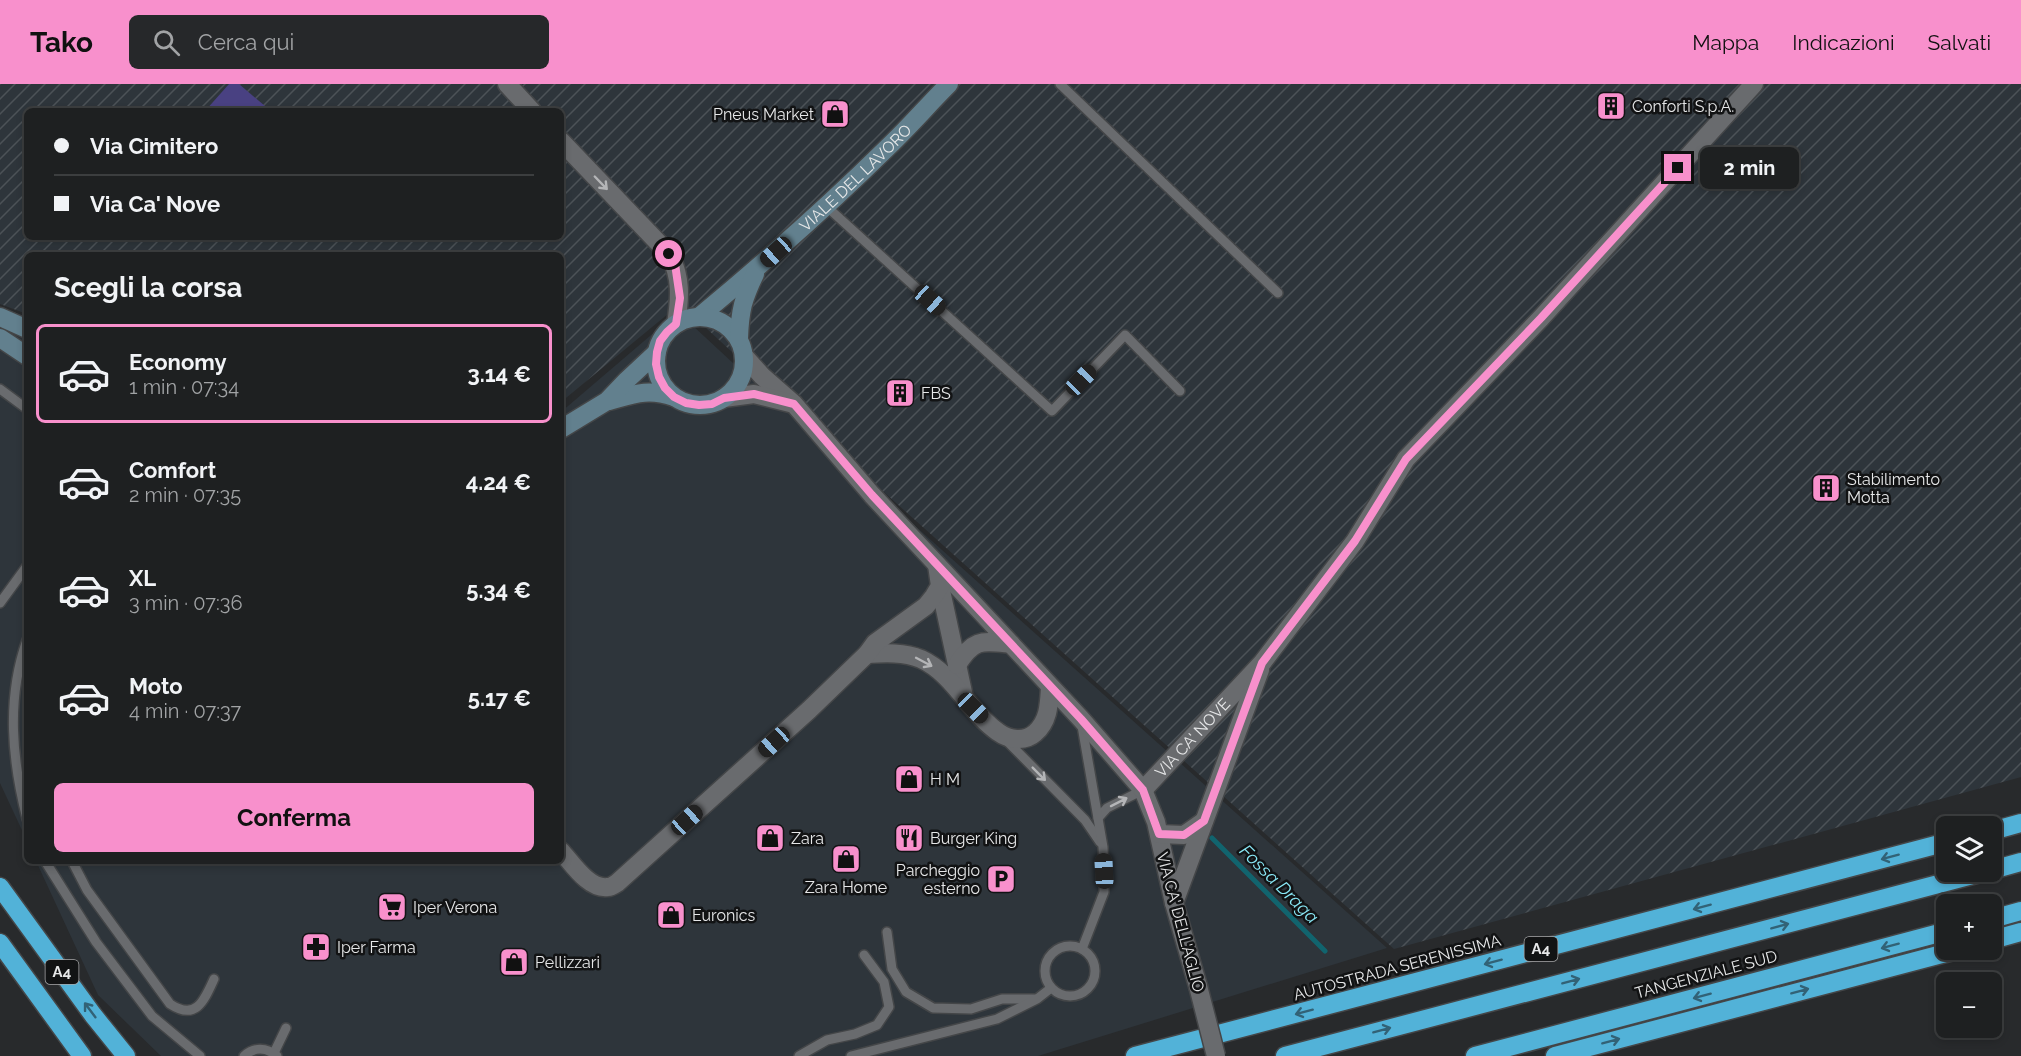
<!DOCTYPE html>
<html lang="it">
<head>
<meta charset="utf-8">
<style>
  body { margin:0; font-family:Raleway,sans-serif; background:#26282a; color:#f1f3f6; height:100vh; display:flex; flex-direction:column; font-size:22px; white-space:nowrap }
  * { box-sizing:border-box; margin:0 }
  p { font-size:20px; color:#a1a3a5 }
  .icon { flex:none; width:33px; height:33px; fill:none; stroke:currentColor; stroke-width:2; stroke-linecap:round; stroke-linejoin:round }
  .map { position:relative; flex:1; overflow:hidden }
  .drawer { position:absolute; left:24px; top:168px; width:540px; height:612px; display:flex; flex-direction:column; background:#1e2021; border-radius:9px; box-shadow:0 3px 9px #0003,0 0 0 2px #3c3e3f }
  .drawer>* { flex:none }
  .banner { position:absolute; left:24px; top:24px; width:540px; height:132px; border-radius:9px; box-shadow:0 3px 9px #0003,0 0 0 2px #3c3e3f; display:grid; align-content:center; height:132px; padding:0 30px; background:#1e2021 }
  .buttons { position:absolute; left:1936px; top:732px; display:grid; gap:12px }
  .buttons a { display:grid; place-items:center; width:66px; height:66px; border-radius:9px; background:#1e2021; box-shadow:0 3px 9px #0003,0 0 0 2px #3c3e3f; font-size:30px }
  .end { position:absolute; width:27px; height:27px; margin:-14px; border:8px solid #f890cc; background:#111; box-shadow:0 0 0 3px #111 }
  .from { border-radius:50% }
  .bubble { position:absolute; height:42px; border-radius:9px; background:#1e2021; box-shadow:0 3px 9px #0003,0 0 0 2px #3c3e3f; font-size:20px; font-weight:700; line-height:42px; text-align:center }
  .car { position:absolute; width:18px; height:36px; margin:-18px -9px; border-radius:8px; box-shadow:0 0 4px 2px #0007; background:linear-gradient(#222 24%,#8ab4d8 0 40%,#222 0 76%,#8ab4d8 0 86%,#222 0) }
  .banner b { display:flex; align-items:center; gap:21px; height:57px; font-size:22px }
  .banner b+b { border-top:2px solid #3c3e3f }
  .banner i { width:15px; height:15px; background:#f1f3f6 }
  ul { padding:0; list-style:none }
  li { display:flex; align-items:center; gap:18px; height:99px; margin:0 12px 9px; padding:0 18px; border:3px solid transparent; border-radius:9px }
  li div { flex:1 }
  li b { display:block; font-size:22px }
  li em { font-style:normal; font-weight:700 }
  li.selected { border-color:#f890cc }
  li>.icon { width:54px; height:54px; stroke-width:1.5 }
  h2 { padding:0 30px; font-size:27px; line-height:72px }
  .action { display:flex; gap:12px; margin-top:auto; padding:12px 30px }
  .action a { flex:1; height:69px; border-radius:9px; background:#f890cc; color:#111; font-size:24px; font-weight:700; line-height:69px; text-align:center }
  header { display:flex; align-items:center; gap:36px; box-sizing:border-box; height:84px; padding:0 30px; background:#f890cc; color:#111 }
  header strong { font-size:28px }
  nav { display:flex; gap:33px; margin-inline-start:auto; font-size:21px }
  .search { width:420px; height:54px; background:#26282a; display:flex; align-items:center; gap:15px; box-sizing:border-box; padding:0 21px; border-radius:9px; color:#a1a3a5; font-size:22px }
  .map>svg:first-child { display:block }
  .built { fill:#2e353b }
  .industrial { fill:url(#industrial-furrows); fill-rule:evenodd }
  .green { fill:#494182 }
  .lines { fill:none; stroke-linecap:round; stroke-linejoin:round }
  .stream { stroke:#11646e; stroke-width:5 }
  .lane-casing { stroke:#444648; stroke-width:12 }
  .street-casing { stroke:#444648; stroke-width:21 }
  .secondary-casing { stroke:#444648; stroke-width:21 }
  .highway-casing { stroke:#444648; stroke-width:21 }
  .lane { stroke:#696b6e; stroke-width:9 }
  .street { stroke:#696b6e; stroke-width:18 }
  .secondary { stroke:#62808e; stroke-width:18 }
  .highway { stroke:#52b2d8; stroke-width:18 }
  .street-bridge-casing { stroke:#444648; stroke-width:21; stroke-linecap:butt }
  .street-bridge { stroke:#696b6e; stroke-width:18 }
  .oneway { stroke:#b4b5b7 }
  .oneway2 { stroke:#326276 }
  .route { stroke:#f890cc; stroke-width:8 }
  .labels { text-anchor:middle; stroke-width:5; stroke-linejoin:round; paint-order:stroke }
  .shield { fill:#121314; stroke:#a6a7a8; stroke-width:1.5 }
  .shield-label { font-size:15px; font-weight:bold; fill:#e6e7e8 }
  .poi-label { font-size:16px; fill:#e6e7e8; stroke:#121314; text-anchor:start }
  .street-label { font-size:16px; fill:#e6e7e8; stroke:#121314 }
  .water-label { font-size:18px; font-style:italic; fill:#8ae9f7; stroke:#121314 }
</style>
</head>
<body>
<header>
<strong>Tako</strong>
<div class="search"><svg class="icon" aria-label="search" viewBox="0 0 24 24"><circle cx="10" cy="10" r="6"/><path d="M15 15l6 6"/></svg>Cerca qui</div>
<nav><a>Mappa</a><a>Indicazioni</a><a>Salvati</a></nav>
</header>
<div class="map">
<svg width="2021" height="972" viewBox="0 0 2021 972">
  <defs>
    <pattern id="industrial-furrows" width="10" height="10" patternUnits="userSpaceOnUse" patternTransform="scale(1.5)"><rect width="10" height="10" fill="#2e353b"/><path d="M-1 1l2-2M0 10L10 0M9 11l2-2" fill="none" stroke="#4c5257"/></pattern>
  </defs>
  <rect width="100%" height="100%" fill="#282a2c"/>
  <g class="built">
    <path d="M 0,223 L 27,233 L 27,757 L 0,699 Z"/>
    <path d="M 678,228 L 733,279 L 1387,864 L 1038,972 L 161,972 L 98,911 L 36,777 L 561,777 L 561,328 Z"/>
  </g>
  <path class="industrial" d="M 0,0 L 2021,0 L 2021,693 L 1394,865 L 886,410 L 680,220 L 561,318 L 561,171 L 27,171 L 27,230 L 0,220 ZM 27,27 L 561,27 L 561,153 L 27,153 Z"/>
  <path class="green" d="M 229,0 L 239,0 L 265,22 L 260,27 L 205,27 Z"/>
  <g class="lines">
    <path class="stream" d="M 1212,754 L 1325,867"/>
    <g class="lane-casing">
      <g id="lane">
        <path d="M 1060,0 L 1278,209"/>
        <path d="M 826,122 L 1052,327 L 1125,251 L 1180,307"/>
        <path d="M 0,305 L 27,325"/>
        <path d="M 0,519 L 27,482"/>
        <path d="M 27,556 C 6,615 12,676 27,735"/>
        <path d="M 1006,656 L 1085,736 L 1100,758"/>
        <path d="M 1098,734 L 1107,724 L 1143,706"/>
        <path d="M 45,777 L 96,858 L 152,932 L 200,972"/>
        <path d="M 72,777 L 87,806 L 170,920 C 196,937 204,917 214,895"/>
        <path d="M 887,848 L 892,885 L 906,908 L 933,924 L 971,925 L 1002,915 L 1035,915"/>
        <circle cx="1070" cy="887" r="25"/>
        <path d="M 1082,865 L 1104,808 L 1104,787 L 1103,763 L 1082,642"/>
        <path d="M 274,969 L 286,944"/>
        <path d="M 244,972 C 254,963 266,963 277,972"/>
        <path d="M 799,972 L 827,956 L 855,950 L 877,941 L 889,923 L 884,898 L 864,871"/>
        <path d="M 851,972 L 997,935 L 1037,915 L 1051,904"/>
      </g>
    </g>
    <g class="street-casing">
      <g id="street">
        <path d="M 507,0 L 532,27"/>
        <path d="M 561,57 L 669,170 C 682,193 680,215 676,240"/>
        <path d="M 745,273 L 762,292 L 794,320 L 872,411 L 1081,635 L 1143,706 L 1156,738 L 1174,819 L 1198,902"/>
        <path d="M 724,314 L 754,310 L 790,319"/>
        <path d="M 940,502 L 964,613"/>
        <path d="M 867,570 C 885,569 904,568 921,575 C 954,590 969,628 998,648 C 1009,656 1025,658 1035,649 C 1049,637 1049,620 1050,603"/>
        <path d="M 957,581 C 974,554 982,557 1011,560"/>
        <path id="s1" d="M 1143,706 L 1262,579 L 1355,457 L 1406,375 L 1541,234 L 1754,0"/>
        <path d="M 1159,750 L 1184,751 L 1204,737"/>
        <path d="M 561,767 C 572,779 589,806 608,803 C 611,803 614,801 617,799 L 809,626 L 867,570 L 875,559 L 926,522 L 934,512 L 940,502 L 937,481"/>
        <path d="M 1174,819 L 1260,586"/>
      </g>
    </g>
    <g class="secondary-casing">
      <g id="secondary">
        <path id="s2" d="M 700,232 C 765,178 828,122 888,63 C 909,43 928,21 949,0"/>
        <circle cx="700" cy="277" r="44"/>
        <path d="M 0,233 L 27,245"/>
        <path d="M 0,254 L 27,272"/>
        <path d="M 739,254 C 740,226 743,215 755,190"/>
        <path d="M 609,317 C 634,310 648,304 674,313"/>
        <path d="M 561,345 L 607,317 L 627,296 L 657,268"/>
      </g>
    </g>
    <g class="highway-casing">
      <g id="highway">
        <path d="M 1992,747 L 2021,739"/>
        <path d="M 1992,786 L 2021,778"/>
        <path d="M 0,803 L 93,931 L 126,972"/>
        <path d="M 1992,835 L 2021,827"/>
        <path d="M 1992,856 L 2021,848"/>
        <path d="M 0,859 L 82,972"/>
        <path d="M 1135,972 L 1947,758"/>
        <path d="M 1285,972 L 1984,788"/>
        <path d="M 1475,972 L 1947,847"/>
        <path d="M 1555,972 L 1957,866"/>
      </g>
    </g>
    <use href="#lane" class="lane"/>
    <use href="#street" class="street"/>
    <use href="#secondary" class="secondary"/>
    <use href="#highway" class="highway"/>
    <g class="street-bridge-casing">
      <path id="street-bridge" d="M 1198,902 L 1216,972"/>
    </g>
    <use href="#street-bridge" class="street-bridge"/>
  </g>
  <defs><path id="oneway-shaft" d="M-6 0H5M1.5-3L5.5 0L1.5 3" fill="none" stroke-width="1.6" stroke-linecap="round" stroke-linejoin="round" transform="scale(1.5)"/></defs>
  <g class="oneway">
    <use href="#oneway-shaft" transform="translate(601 99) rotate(46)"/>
    <use href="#oneway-shaft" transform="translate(924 578) rotate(28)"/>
    <use href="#oneway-shaft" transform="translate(1039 690) rotate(45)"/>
    <use href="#oneway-shaft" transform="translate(1119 718) rotate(-27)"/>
  </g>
  <g class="oneway2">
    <use href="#oneway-shaft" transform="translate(1890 773) rotate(165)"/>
    <use href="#oneway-shaft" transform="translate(1702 823) rotate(165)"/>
    <use href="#oneway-shaft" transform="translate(1780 842) rotate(-15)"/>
    <use href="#oneway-shaft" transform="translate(1890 862) rotate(165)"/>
    <use href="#oneway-shaft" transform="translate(1493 878) rotate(165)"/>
    <use href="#oneway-shaft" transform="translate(1571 897) rotate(-15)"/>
    <use href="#oneway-shaft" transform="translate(1800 907) rotate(-15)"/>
    <use href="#oneway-shaft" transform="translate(1702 912) rotate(165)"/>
    <use href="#oneway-shaft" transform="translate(90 926) rotate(-127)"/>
    <use href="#oneway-shaft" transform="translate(1304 928) rotate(165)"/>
    <use href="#oneway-shaft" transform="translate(1382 946) rotate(-15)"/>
    <use href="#oneway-shaft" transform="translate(1611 957) rotate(-15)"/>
  </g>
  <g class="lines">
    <path class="route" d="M 669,170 L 675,180 L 680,214 L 676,240 L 667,248 L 660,257 L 657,268 L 656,280 L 659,293 L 665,304 L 674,313 L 686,319 L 699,321 L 712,320 L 724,314 L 754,310 L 794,320 L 872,411 L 1081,635 L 1143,706 L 1159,750 L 1184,751 L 1204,737 L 1262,579 L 1355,457 L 1406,375 L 1541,234 L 1678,84"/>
  </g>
  <defs>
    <g id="building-square" transform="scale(1.5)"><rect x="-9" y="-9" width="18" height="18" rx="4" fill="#f890cc" stroke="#121314"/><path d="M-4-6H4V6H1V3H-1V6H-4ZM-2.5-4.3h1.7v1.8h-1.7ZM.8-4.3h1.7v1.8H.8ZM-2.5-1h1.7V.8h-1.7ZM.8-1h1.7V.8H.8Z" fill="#111"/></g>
    <g id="shop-square" transform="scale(1.5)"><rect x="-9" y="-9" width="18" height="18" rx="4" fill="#f890cc" stroke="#121314"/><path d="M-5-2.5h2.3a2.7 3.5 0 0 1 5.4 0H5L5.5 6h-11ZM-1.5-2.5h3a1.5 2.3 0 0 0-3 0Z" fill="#111"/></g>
    <g id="restaurant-square" transform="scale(1.5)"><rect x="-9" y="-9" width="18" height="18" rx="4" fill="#f890cc" stroke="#121314"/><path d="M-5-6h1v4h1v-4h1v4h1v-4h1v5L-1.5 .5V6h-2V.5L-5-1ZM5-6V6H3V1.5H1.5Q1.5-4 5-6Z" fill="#111"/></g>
    <g id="parking-square" transform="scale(1.5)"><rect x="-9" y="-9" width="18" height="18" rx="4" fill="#f890cc" stroke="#121314"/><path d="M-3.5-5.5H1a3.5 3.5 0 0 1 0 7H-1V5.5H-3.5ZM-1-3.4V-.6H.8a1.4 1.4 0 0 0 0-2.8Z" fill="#111"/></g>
    <g id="supermarket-square" transform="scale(1.5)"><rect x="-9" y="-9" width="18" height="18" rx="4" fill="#f890cc" stroke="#121314"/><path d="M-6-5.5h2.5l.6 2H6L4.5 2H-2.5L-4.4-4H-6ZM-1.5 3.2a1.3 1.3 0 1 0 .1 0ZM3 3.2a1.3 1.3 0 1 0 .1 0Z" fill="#111"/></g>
    <g id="pharmacy-square" transform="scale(1.5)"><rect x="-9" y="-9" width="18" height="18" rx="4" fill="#f890cc" stroke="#121314"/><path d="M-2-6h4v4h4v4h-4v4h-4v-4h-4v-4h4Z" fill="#111"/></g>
  </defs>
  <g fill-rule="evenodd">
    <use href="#building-square" x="1611" y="22"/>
    <use href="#shop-square" x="835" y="30"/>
    <use href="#building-square" x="900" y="309"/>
    <use href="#building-square" x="1826" y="404"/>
    <use href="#shop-square" x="909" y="695"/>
    <use href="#shop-square" x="770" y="754"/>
    <use href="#restaurant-square" x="909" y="754"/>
    <use href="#shop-square" x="846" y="775"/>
    <use href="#parking-square" x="1001" y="795"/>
    <use href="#supermarket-square" x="392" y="823"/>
    <use href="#shop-square" x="671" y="831"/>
    <use href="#pharmacy-square" x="316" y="863"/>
    <use href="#shop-square" x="514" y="878"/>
  </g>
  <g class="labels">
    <g class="shield">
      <rect x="1524.5" y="853" width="33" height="24" rx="4.5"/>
      <rect x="45.5" y="876" width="33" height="24" rx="4.5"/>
    </g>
    <g class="shield-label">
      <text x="1541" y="870">A4</text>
      <text x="62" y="893">A4</text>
    </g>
    <g class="poi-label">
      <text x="1632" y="28">Conforti S.p.A.</text>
      <text x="814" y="36" text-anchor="end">Pneus Market</text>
      <text x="921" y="315">FBS</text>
      <text x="1847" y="401">Stabilimento<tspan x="1847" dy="18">Motta</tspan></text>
      <text x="930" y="701">H M</text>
      <text x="791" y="760">Zara</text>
      <text x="930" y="760">Burger King</text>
      <text x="980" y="792" text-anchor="end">Parcheggio<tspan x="980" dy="18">esterno</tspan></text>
      <text x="846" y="809" text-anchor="middle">Zara Home</text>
      <text x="413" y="829">Iper Verona</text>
      <text x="692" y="837">Euronics</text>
      <text x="337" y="869">Iper Farma</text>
      <text x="535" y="884">Pellizzari</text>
    </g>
    <g class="street-label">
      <text dy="6" stroke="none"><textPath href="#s2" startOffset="208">VIALE DEL LAVORO</textPath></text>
      <text dy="6" stroke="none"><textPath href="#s1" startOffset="72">VIA CA' NOVE</textPath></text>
      <text transform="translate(1181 838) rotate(75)" y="6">VIA CA' DELL'AGLIO</text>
      <text transform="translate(1397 883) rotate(-15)" y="6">AUTOSTRADA SERENISSIMA</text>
      <text transform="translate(1706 890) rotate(-15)" y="6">TANGENZIALE SUD</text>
    </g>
    <g class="water-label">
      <text transform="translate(1279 800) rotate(45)" y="6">Fossa Draga</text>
    </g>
  </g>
</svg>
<div class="buttons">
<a><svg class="icon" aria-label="layers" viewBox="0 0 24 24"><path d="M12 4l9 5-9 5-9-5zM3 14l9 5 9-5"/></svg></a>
<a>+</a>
<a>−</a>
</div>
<i class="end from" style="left:669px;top:170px"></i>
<i class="end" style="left:1678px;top:84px"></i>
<div class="bubble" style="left:1700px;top:63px;width:99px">2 min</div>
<i class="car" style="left:776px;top:168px;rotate:228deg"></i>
<i class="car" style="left:930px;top:216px;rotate:132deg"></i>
<i class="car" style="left:1081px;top:296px;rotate:44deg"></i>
<i class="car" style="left:973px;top:624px;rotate:135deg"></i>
<i class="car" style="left:774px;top:658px;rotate:228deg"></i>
<i class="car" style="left:687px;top:736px;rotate:48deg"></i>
<i class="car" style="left:1104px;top:787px;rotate:357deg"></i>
<div class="banner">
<b><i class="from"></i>Via Cimitero</b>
<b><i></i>Via Ca' Nove</b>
</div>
<section class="drawer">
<h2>Scegli la corsa</h2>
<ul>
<li class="selected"><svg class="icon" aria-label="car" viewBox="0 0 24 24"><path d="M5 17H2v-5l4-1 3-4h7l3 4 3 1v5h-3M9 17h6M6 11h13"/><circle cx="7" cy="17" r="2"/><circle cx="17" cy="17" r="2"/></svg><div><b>Economy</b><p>1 min · 07:34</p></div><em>3.14 €</em></li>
<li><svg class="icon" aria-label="car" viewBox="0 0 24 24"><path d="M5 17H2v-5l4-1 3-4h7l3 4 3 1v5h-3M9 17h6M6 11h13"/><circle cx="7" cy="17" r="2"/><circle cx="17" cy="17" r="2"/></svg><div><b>Comfort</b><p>2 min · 07:35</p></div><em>4.24 €</em></li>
<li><svg class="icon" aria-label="car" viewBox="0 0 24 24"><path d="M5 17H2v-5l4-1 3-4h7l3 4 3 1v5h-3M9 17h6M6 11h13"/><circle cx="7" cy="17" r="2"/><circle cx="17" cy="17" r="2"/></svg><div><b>XL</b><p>3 min · 07:36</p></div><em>5.34 €</em></li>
<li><svg class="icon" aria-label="car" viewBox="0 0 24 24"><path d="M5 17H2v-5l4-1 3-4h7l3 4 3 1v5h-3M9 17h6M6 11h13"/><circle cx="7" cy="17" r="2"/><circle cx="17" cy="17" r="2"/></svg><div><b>Moto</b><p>4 min · 07:37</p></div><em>5.17 €</em></li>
</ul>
<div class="action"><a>Conferma</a></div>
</section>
</div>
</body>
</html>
